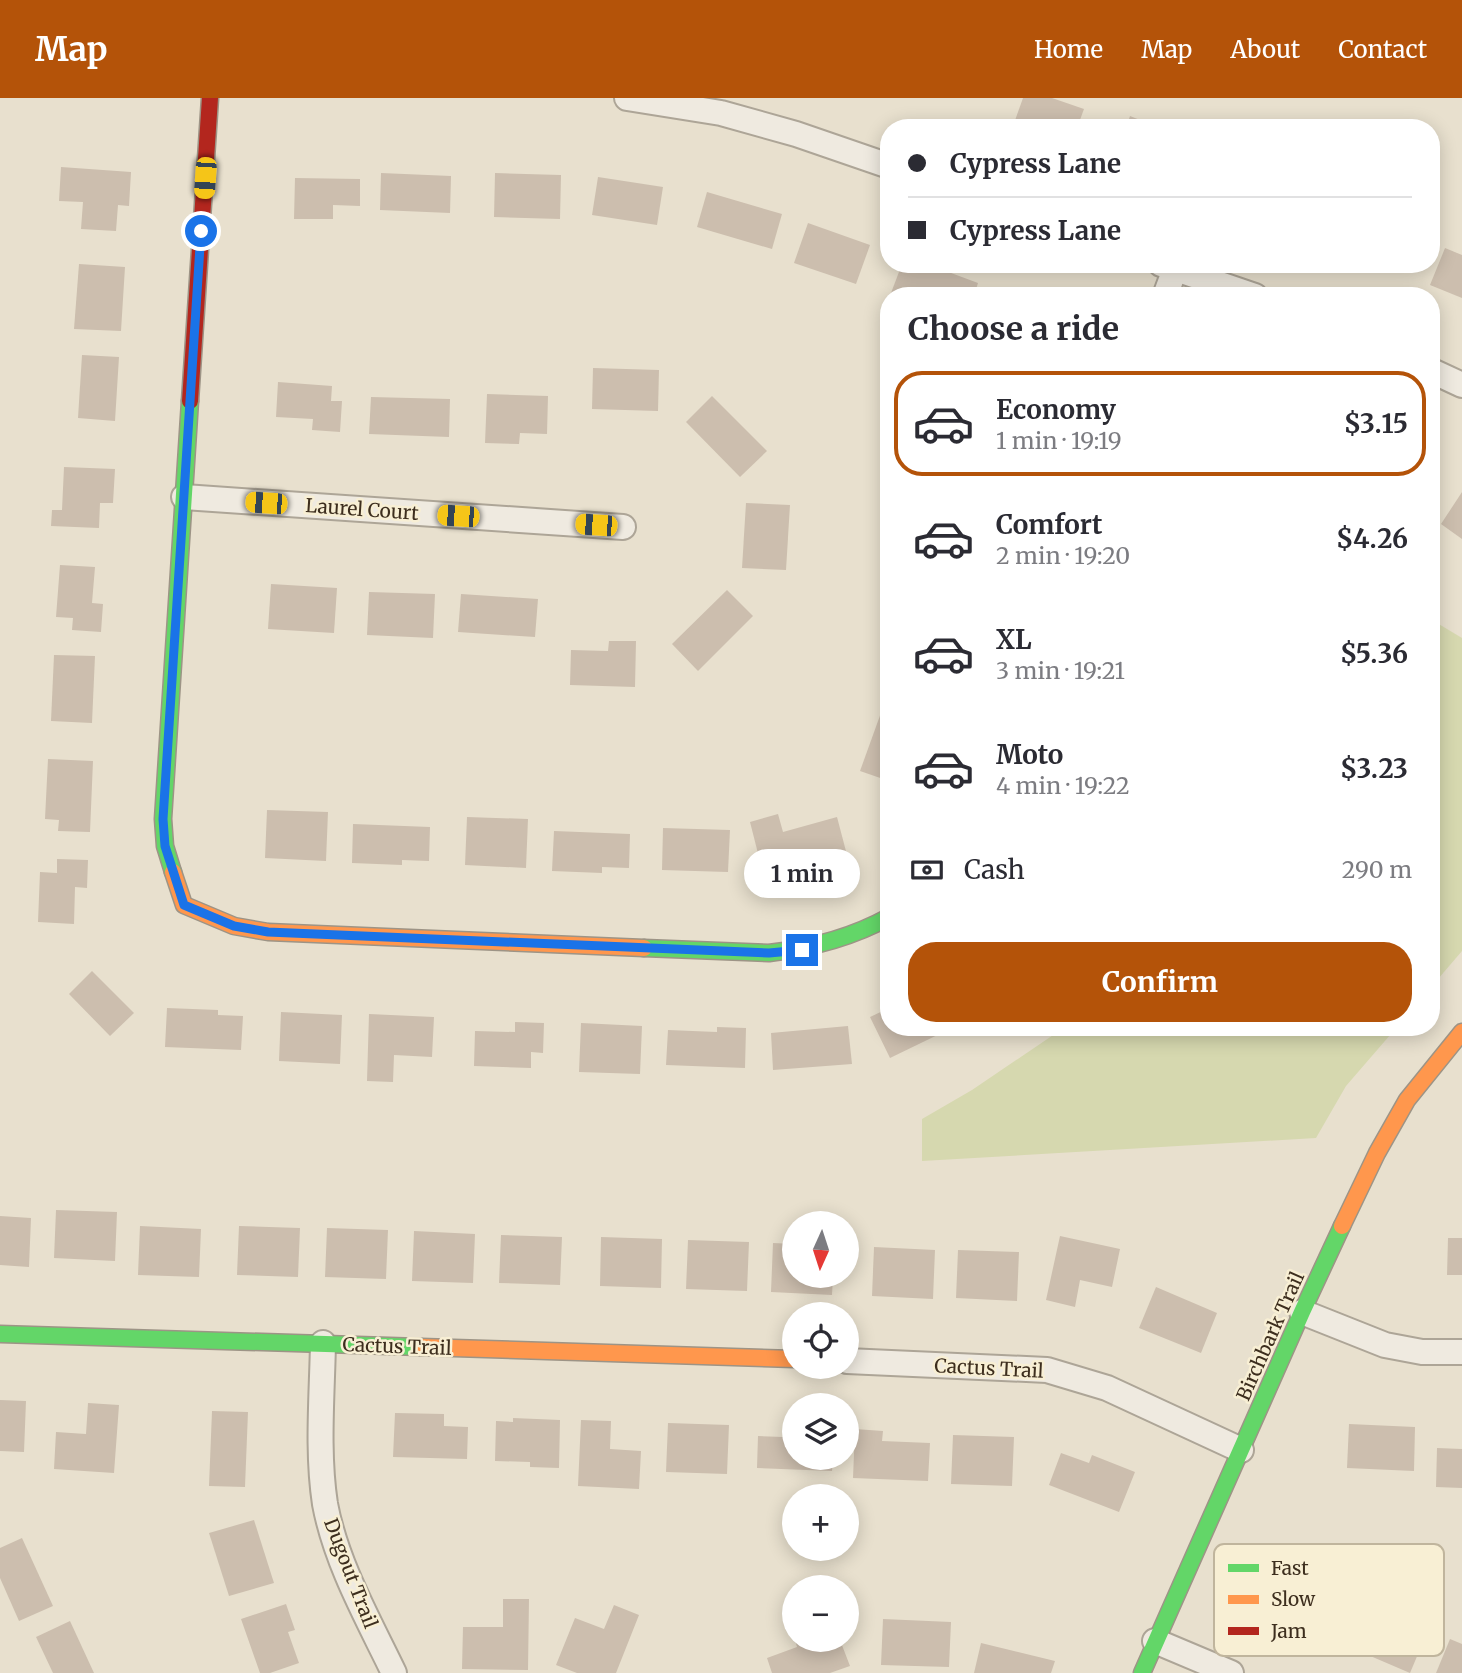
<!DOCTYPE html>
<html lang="en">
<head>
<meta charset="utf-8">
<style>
  body { margin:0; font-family:Merriweather,serif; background:#f7f7f7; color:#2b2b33; height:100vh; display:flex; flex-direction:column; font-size:26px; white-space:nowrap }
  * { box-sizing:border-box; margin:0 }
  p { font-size:23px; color:#7c7c81 }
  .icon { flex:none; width:38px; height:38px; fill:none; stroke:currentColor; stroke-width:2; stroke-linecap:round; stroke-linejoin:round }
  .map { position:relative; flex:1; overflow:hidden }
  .drawer { position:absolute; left:880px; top:189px; width:560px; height:749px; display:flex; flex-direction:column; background:#fff; border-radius:28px; box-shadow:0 4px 18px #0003 }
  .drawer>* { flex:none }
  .hud { position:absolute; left:880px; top:21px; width:560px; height:154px; border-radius:28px; box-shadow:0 4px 18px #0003; display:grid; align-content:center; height:154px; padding:0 28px; background:#fff }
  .needle { width:46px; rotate:183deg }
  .tools { position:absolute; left:782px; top:1113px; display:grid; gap:14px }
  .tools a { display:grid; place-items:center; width:77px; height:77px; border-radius:50%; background:#fff; box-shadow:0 4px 18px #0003; font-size:35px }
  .end { position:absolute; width:32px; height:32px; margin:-16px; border:9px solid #1a73e8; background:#fff; box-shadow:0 0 0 4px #fff }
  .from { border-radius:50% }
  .bubble { position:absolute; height:49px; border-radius:24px; background:#fff; box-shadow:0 4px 18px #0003; font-size:23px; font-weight:700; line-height:49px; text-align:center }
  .car { position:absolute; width:21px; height:42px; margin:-21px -10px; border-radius:9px; box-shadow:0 0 5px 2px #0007; background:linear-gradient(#f5c518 24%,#345 0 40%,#f5c518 0 76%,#345 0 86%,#f5c518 0) }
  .hud b { display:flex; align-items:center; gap:24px; height:66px; font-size:26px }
  .hud b+b { border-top:2px solid #e1e1e2 }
  .hud i { width:18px; height:18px; background:#2b2b33 }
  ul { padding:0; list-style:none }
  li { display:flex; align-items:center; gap:21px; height:105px; margin:0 14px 10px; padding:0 14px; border:4px solid transparent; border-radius:28px }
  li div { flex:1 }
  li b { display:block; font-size:26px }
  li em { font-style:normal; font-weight:700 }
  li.current { border-color:#b45309 }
  li>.icon { width:63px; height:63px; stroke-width:1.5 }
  h2 { padding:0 28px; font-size:32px; line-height:84px }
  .pay { display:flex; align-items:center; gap:18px; height:77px; padding:0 28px; font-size:26px }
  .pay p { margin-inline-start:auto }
  .primary-button { display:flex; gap:14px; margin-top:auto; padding:14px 28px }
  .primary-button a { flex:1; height:80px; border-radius:28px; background:#b45309; color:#fff; font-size:28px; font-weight:700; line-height:80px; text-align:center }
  header { display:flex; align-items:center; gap:42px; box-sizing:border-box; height:98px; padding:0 35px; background:#b45309; color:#fff }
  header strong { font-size:33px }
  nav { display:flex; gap:38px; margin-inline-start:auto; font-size:24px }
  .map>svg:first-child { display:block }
  .green { fill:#d6d8af }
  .building { fill:#ccbeae }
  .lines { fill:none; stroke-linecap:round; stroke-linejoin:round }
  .street-casing { stroke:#ada597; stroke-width:28 }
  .fast-casing { stroke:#9d9486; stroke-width:19 }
  .slow-casing { stroke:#9d9486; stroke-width:19 }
  .jam-casing { stroke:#9d9486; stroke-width:19 }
  .street { stroke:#efeae0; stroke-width:24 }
  .fast { stroke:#63d668; stroke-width:16 }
  .slow { stroke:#ff974d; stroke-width:16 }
  .jam { stroke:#b3261e; stroke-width:16 }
  .route { stroke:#1a73e8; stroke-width:9 }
  .labels { text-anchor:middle; stroke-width:5; stroke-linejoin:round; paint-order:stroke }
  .street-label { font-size:19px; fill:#3d2e1e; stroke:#f8efd4 }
  .key { fill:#f8efd4; stroke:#c0b59d; stroke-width:2 }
  .key-label { font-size:19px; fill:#3d2e1e }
</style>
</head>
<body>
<header>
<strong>Map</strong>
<nav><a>Home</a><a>Map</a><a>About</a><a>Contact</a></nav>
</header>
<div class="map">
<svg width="1462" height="1575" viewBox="0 0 1462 1575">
  <rect width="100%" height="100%" fill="#e8e0ce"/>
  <g class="green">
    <path d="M 1432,522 L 1462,540 L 1462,853 L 1432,888 Z"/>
    <path d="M 1065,929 L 1397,929 L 1346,988 L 1316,1040 L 922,1063 L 922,1021 L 972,992 Z"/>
  </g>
  <g class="building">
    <path d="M 1023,0 L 1052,0 L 1084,11 L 1077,30 L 1013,28 Z"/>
    <path d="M 1130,18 L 1160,30 L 1126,30 Z"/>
    <path d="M 61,69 L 131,74 L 129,108 L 118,107 L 116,133 L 81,131 L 83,104 L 59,103 Z"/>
    <path d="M 381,75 L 451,78 L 450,115 L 380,112 Z"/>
    <path d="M 495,75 L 561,77 L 560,121 L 494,119 Z"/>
    <path d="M 598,79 L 663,89 L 657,127 L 592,117 Z"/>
    <path d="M 295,80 L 360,81 L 360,108 L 333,107 L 333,121 L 294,121 Z"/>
    <path d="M 707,94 L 782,116 L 772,151 L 697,129 Z"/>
    <path d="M 808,125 L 870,147 L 856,186 L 794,165 Z"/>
    <path d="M 1445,150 L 1462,157 L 1462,200 L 1430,187 Z"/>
    <path d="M 79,166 L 125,169 L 121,233 L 74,231 Z"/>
    <path d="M 902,166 L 927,166 L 978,185 L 974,198 L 901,198 L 891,195 Z"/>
    <path d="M 82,257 L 119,259 L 115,323 L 78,320 Z"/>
    <path d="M 593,270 L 659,272 L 658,313 L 592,311 Z"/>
    <path d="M 278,284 L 332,288 L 331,303 L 342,303 L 340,334 L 312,332 L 313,321 L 276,319 Z"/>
    <path d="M 487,296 L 548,298 L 547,336 L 520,335 L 519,346 L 485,345 Z"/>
    <path d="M 712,298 L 767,353 L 740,379 L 686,324 Z"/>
    <path d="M 371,299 L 450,301 L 449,339 L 369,336 Z"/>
    <path d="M 64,369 L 115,371 L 113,405 L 100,405 L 99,430 L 51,428 L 52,412 L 62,412 Z"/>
    <path d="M 1462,394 L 1462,441 L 1441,426 Z"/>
    <path d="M 746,405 L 790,407 L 786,472 L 742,470 Z"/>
    <path d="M 60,467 L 95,469 L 92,505 L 103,506 L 101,534 L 72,532 L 73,520 L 56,519 Z"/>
    <path d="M 271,486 L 337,490 L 334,535 L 268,531 Z"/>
    <path d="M 727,492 L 753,518 L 698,573 L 672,546 Z"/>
    <path d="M 369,494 L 435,496 L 433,540 L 367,537 Z"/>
    <path d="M 461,496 L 538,501 L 535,539 L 458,534 Z"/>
    <path d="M 609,543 L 636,543 L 635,589 L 570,587 L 571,552 L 608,553 Z"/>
    <path d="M 54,557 L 95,558 L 92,625 L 51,623 Z"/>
    <path d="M 882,612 L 889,614 L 889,683 L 860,673 Z"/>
    <path d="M 48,661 L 93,663 L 90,734 L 58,733 L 59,722 L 45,721 Z"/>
    <path d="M 267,712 L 328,714 L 326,763 L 265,760 Z"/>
    <path d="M 778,716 L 783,734 L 837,719 L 847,757 L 764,779 L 750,724 Z"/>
    <path d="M 467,719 L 528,721 L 526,770 L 465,767 Z"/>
    <path d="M 353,726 L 430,729 L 429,763 L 402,762 L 402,767 L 352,765 Z"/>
    <path d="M 663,730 L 730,732 L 728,774 L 662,772 Z"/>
    <path d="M 554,733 L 630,736 L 629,770 L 602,769 L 602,775 L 552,773 Z"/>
    <path d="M 57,761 L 88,762 L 87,790 L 75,789 L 74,826 L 38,824 L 40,774 L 57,775 Z"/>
    <path d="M 92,873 L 134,915 L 110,938 L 69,896 Z"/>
    <path d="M 167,910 L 218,912 L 218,917 L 243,918 L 241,952 L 165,949 Z"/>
    <path d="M 889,910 L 889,929 L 954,929 L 890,960 L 870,919 Z"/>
    <path d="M 281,914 L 342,917 L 340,966 L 279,963 Z"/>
    <path d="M 369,916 L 434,919 L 432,959 L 394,957 L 393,984 L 367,983 Z"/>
    <path d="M 515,924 L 544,925 L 543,955 L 531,954 L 531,970 L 474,968 L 475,933 L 515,934 Z"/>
    <path d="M 581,925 L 642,928 L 640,976 L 579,974 Z"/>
    <path d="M 848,928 L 852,966 L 773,972 L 771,935 Z"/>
    <path d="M 717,929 L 746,930 L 745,970 L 666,967 L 668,932 L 717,934 Z"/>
    <path d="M 56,1112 L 117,1114 L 115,1163 L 54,1160 Z"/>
    <path d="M 0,1118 L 31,1120 L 29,1169 L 0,1167 Z"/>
    <path d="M 140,1128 L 201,1131 L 199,1179 L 138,1177 Z"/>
    <path d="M 239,1128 L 300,1130 L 298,1179 L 237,1177 Z"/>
    <path d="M 327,1130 L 388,1132 L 386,1181 L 325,1179 Z"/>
    <path d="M 414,1133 L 475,1136 L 473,1185 L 412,1183 Z"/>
    <path d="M 501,1137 L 562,1139 L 560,1187 L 499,1185 Z"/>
    <path d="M 1060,1138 L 1120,1151 L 1112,1189 L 1080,1182 L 1075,1209 L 1046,1202 Z"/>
    <path d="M 601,1139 L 662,1141 L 661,1190 L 600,1188 Z"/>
    <path d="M 1448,1140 L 1462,1140 L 1462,1177 L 1447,1177 Z"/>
    <path d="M 688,1142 L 749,1144 L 747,1193 L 686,1191 Z"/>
    <path d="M 773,1145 L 794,1146 L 794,1178 L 833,1178 L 832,1197 L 771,1194 Z"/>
    <path d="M 874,1149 L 935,1152 L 933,1201 L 872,1198 Z"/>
    <path d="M 958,1152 L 1019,1154 L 1017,1203 L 956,1200 Z"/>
    <path d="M 1156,1189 L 1217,1215 L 1201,1255 L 1139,1230 Z"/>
    <path d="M 0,1302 L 26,1303 L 24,1354 L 0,1353 Z"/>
    <path d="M 88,1305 L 119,1307 L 114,1375 L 54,1371 L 56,1334 L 86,1336 Z"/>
    <path d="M 212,1313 L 248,1314 L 245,1389 L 209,1388 Z"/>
    <path d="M 395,1315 L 444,1316 L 444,1328 L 468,1329 L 467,1361 L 393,1359 Z"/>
    <path d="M 513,1320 L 560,1322 L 559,1370 L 530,1369 L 530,1364 L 495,1363 L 496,1323 L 513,1324 Z"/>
    <path d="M 581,1322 L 611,1323 L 610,1351 L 641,1353 L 639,1391 L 578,1388 Z"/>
    <path d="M 668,1325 L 729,1327 L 727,1376 L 666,1374 Z"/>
    <path d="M 1349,1326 L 1415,1329 L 1414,1373 L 1347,1370 Z"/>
    <path d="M 784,1329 L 794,1329 L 794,1360 L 833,1360 L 832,1373 L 757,1370 L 758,1338 L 783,1339 Z"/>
    <path d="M 855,1331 L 883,1333 L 882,1343 L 930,1345 L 928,1383 L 853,1380 Z"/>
    <path d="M 953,1337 L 1014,1339 L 1012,1388 L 951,1386 Z"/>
    <path d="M 1437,1350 L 1462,1351 L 1462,1390 L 1436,1389 Z"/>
    <path d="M 1061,1355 L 1089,1365 L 1092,1357 L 1135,1374 L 1119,1414 L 1049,1387 Z"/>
    <path d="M 254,1422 L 274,1485 L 229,1498 L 209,1435 Z"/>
    <path d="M 22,1440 L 53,1508 L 19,1523 L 0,1480 L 0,1450 Z"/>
    <path d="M 503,1501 L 529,1501 L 528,1572 L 462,1571 L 463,1529 L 503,1529 Z"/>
    <path d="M 286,1506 L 295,1532 L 288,1534 L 299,1565 L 270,1575 L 260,1575 L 241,1521 Z"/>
    <path d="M 614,1507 L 639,1517 L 616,1575 L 577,1575 L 556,1567 L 575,1520 L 604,1531 Z"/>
    <path d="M 1373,1507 L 1429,1530 L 1410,1575 L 1354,1551 Z"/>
    <path d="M 883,1521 L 951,1524 L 949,1569 L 881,1567 Z"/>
    <path d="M 70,1523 L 94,1575 L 53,1575 L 36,1539 Z"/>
    <path d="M 1450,1541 L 1462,1546 L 1462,1575 L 1436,1575 Z"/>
    <path d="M 795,1542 L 840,1542 L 850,1568 L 830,1575 L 772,1575 L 767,1560 L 797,1549 Z"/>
    <path d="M 981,1545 L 1055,1563 L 1051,1575 L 974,1575 Z"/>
  </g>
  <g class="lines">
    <g class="street-casing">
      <g id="street">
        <path d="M 627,0 L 721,15 L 796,36 L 889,68"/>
        <path d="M 1161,166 L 1255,198"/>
        <path d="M 1165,198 L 1175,171"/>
        <path d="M 1432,273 L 1462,287"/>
        <path d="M 184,399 L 623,429"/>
        <path d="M 1302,1214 L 1385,1247 L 1422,1254 L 1462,1254"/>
        <path d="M 323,1245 C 322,1298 317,1354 325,1406 C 336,1465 368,1521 394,1575"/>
        <path d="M 847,1263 L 1047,1272 L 1107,1290 L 1241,1352"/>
        <path d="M 1155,1543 L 1231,1575"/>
      </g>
    </g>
    <g class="fast-casing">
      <g id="fast">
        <path d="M 173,774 L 165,748 L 163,721 L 190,303"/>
        <path d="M 644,850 L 769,855 C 812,850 851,840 889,819"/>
        <path d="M 0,1236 L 421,1249"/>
        <path d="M 1142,1575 L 1302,1214 L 1342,1128"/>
      </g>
    </g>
    <g class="slow-casing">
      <g id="slow">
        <path d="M 173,774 L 184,807 L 234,828 L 268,834 L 644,850"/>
        <path d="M 1342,1128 L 1377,1055 L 1407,1002 L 1462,934"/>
        <path d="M 421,1249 L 794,1261"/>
      </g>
    </g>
    <g class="jam-casing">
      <path id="jam" d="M 190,303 L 210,0"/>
    </g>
    <use href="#street" class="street"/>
    <use href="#fast" class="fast"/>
    <use href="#slow" class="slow"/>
    <use href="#jam" class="jam"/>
  </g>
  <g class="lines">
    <path class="route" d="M 201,133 L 163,721 L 165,748 L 184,807 L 234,828 L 268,834 L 769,855 L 802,852"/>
  </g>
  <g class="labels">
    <g class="street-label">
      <text transform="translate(362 411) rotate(4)" y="7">Laurel Court</text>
      <text transform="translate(1270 1238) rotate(-66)" y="7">Birchbark Trail</text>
      <text transform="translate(397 1248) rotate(2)" y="7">Cactus Trail</text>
      <text transform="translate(989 1270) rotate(3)" y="7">Cactus Trail</text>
      <text transform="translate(351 1475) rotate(69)" y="7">Dugout Trail</text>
    </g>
  </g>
  <rect x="1214" y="1446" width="230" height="112" rx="10" class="key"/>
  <rect x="1228" y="1466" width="31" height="8" fill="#63d668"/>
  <rect x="1228" y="1497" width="31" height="9" fill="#ff974d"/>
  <rect x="1228" y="1529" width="31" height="8" fill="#b3261e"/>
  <g class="key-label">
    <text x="1271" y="1477">Fast</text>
    <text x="1271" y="1508">Slow</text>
    <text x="1271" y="1540">Jam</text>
  </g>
</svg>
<div class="tools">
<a><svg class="needle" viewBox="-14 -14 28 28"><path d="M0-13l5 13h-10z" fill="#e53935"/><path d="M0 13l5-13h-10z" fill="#7c7c81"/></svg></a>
<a><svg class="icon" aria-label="locate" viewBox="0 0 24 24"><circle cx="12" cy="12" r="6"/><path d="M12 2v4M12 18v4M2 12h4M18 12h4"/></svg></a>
<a><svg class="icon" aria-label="layers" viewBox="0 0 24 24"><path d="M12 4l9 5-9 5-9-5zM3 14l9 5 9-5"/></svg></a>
<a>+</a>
<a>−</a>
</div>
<i class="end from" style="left:201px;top:133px"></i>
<i class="end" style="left:802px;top:852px"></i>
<div class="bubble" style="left:744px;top:751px;width:116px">1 min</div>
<i class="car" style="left:205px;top:80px;rotate:184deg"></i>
<i class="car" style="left:266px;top:405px;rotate:274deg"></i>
<i class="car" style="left:458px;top:418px;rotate:274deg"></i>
<i class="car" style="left:596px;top:427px;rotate:274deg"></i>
<div class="hud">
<b><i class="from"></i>Cypress Lane</b>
<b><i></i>Cypress Lane</b>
</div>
<section class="drawer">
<h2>Choose a ride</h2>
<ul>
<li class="current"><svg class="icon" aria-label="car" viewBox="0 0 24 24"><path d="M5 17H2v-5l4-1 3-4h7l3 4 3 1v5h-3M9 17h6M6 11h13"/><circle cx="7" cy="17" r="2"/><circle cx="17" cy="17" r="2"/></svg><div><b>Economy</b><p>1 min · 19:19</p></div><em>$3.15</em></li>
<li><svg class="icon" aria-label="car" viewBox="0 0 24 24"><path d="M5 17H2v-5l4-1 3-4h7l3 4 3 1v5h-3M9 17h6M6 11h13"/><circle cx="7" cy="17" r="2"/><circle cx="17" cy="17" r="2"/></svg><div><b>Comfort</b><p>2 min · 19:20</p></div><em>$4.26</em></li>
<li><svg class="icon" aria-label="car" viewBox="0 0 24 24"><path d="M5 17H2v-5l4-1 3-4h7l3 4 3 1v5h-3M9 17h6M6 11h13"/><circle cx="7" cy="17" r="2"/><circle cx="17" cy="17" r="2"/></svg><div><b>XL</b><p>3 min · 19:21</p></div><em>$5.36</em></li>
<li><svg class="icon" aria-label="car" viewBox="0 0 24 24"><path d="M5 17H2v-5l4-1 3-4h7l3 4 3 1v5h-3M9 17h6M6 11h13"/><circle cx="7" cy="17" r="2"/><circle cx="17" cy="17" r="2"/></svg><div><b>Moto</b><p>4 min · 19:22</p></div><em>$3.23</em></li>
</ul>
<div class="pay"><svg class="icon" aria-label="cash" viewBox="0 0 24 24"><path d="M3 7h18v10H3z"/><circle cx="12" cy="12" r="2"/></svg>Cash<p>290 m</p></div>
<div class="primary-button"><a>Confirm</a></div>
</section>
</div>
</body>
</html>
